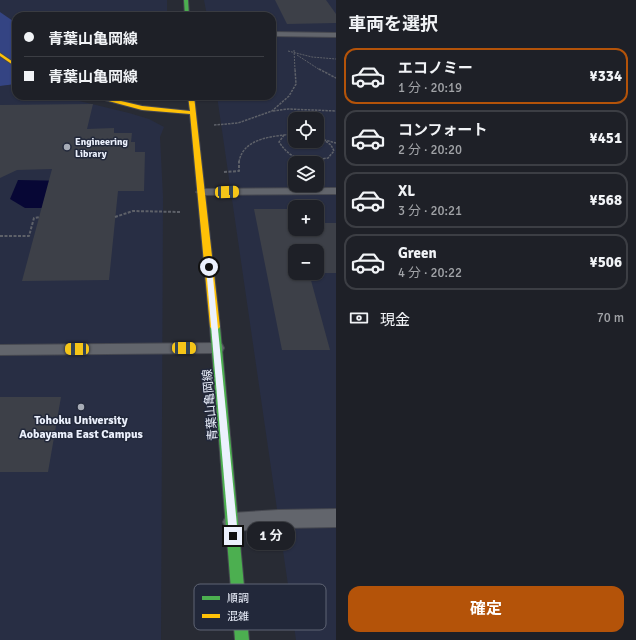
<!DOCTYPE html>
<html lang="ja">
<head>
<meta charset="utf-8">
<style>
  body { margin:0; font-family:Signika,"Noto Sans JP",sans-serif; background:#26282f; color:#f1f3f6; height:100vh; display:flex; flex-direction:column; font-size:15px; white-space:nowrap }
  * { box-sizing:border-box; margin:0 }
  p { font-size:13px; color:#a1a3a7 }
  .icon { flex:none; width:22px; height:22px; fill:none; stroke:currentColor; stroke-width:2; stroke-linecap:round; stroke-linejoin:round }
  .map { position:relative; flex:1; overflow:hidden }
  .sheet { display:flex; flex-direction:column; background:#1e2027; width:300px }
  .sheet>* { flex:none }
  .guide { position:absolute; left:12px; top:12px; width:264px; height:88px; border-radius:12px; box-shadow:0 1px 3px #0004,0 0 0 1px #3c3e44; display:grid; align-content:center; height:88px; padding:0 12px; background:#1e2027 }
  .buttons { position:absolute; left:288px; top:112px; display:grid; gap:8px }
  .buttons a { display:grid; place-items:center; width:36px; height:36px; border-radius:8px; background:#1e2027; box-shadow:0 1px 3px #0004,0 0 0 1px #3c3e44; font-size:20px }
  .end { position:absolute; width:18px; height:18px; margin:-9px; border:5px solid #ecf1fd; background:#111; box-shadow:0 0 0 2px #111 }
  .from { border-radius:50% }
  .bubble { position:absolute; height:28px; border-radius:12px; background:#1e2027; box-shadow:0 1px 3px #0004,0 0 0 1px #3c3e44; font-size:13px; font-weight:700; line-height:28px; text-align:center }
  .car { position:absolute; width:12px; height:24px; margin:-12px -6px; border-radius:5px; box-shadow:0 0 3px 1px #0007; background:linear-gradient(#f5c518 24%,#345 0 40%,#f5c518 0 76%,#345 0 86%,#f5c518 0) }
  .guide b { display:flex; align-items:center; gap:14px; height:38px; font-size:15px }
  .guide b+b { border-top:1px solid #3c3e44 }
  .guide i { width:10px; height:10px; background:#f1f3f6 }
  ul { padding:0; list-style:none }
  li { display:flex; align-items:center; gap:12px; height:56px; margin:0 8px 6px; padding:0 4px; border:2px solid #3c3e44; border-radius:12px }
  li div { flex:1 }
  li b { display:block; font-size:15px }
  li em { font-style:normal; font-weight:700 }
  li.current { border-color:#b45309 }
  li>.icon { width:36px; height:36px; stroke-width:1.5 }
  h2 { padding:0 12px; font-size:18px; line-height:48px }
  .pay { display:flex; align-items:center; gap:10px; height:44px; padding:0 12px; font-size:15px }
  .pay p { margin-inline-start:auto }
  .primary-button { display:flex; gap:8px; margin-top:auto; padding:8px 12px }
  .primary-button a { flex:1; height:46px; border-radius:12px; background:#b45309; color:#fff; font-size:16px; font-weight:700; line-height:46px; text-align:center }
  main { display:flex; flex:1; min-height:0 }
  .map>svg:first-child { display:block }
  .built { fill:#282e44; fill-rule:evenodd }
  .forest { fill:#344483 }
  .water { fill:#070735 }
  .building { fill:#3d4048 }
  .lines { fill:none; stroke-linecap:round; stroke-linejoin:round }
  .lane-casing { stroke:#464850; stroke-width:2 }
  .fast-casing { stroke:#464850; stroke-width:2 }
  .slow-casing { stroke:#464850; stroke-width:2 }
  .path-far2 { stroke:#5e6169; stroke-width:1; stroke-dasharray:2 1; stroke-linecap:butt }
  .path-far1 { stroke:#5e6169; stroke-width:1.5; stroke-dasharray:2.5 1; stroke-linecap:butt }
  .path { stroke:#5e6169; stroke-width:2; stroke-dasharray:3 1.5; stroke-linecap:butt }
  .lane { fill:#62656c; fill-rule:evenodd }
  .fast { fill:#4caf50; fill-rule:evenodd }
  .slow { fill:#ffc107; fill-rule:evenodd }
  .route { fill:#ecf1fd }
  .poi-dot { fill:#a7acb7; stroke:#22283a; stroke-width:1.5 }
  .labels { text-anchor:middle; stroke-width:3; stroke-linejoin:round; paint-order:stroke }
  .far-poi-label { font-size:10px; font-weight:bold; fill:#ecf1fd; stroke:#22283a; text-anchor:start }
  .street-label { font-size:12px; fill:#ecf1fd; stroke:#22283a }
  .poi-label { font-size:12px; font-weight:bold; fill:#ecf1fd; stroke:#22283a }
  .key { fill:#22283a; stroke:#5f6474; stroke-width:1 }
  .key-label { font-size:11px; fill:#ecf1fd }
</style>
</head>
<body>
<main>
<div class="map">
<svg width="336" height="640" viewBox="0 0 336 640">
  <rect width="100%" height="100%" fill="#282b34"/>
  <g class="built">
    <path d="M 0,0 L 167,0 L 167,16 L 16,16 L 16,23 L 0,12 Z"/>
    <path d="M 204,0 L 336,0 L 336,640 L 296,640 L 217,96 L 272,96 L 272,16 L 207,16 ZM 295,119 L 317,119 L 317,141 L 295,141 ZM 295,163 L 317,163 L 317,185 L 295,185 ZM 295,207 L 317,207 L 317,229 L 295,229 ZM 295,251 L 317,251 L 317,273 L 295,273 Z"/>
    <path d="M 16,84 L 16,96 L 59,96 L 129,113 L 149,119 L 164,127 L 160,137 L 163,197 L 161,640 L 0,640 L 0,86 Z"/>
  </g>
  <path class="forest" d="M 0,12 L 16,23 L 16,84 L 0,86 Z"/>
  <path class="water" d="M 18,180 L 72,181 L 97,208 L 25,208 L 10,199 Z"/>
  <g class="building">
    <path d="M 275,0 L 326,0 L 336,14 L 336,23 L 287,24 Z"/>
    <path d="M 93,104 L 87,129 L 114,128 L 114,133 L 132,133 L 131,142 L 135,142 L 135,152 L 145,152 L 144,191 L 118,191 L 109,280 L 22,281 L 52,169 L 17,170 L 0,178 L 0,105 Z"/>
    <path d="M 254,209 L 290,209 L 294,223 L 295,223 L 295,229 L 317,229 L 317,223 L 336,223 L 336,273 L 317,273 L 317,251 L 295,251 L 295,273 L 309,273 L 330,350 L 282,350 Z"/>
    <path d="M 0,397 L 61,397 L 48,472 L 0,472 Z"/>
  </g>
  <g class="lines">
    <g class="lane-casing">
      <g id="lane">
        <path d="M 272,32 L 336,33 L 336,37 L 272,36 Z"/>
        <path d="M 336,188 L 336,194 L 201,195 L 196,192 L 201,189 Z"/>
        <path d="M 217,343 L 222,344 L 224,348 L 222,352 L 217,353 L 0,355 L 0,345 Z"/>
        <path d="M 336,509 L 336,527 L 278,528 L 232,531 L 226,528 L 223,522 L 226,516 L 232,513 L 278,510 Z"/>
      </g>
    </g>
    <g class="fast-casing">
      <g id="fast">
        <path d="M 184,0 L 188,0 L 189,16 L 185,16 Z"/>
        <path d="M 215,324 L 218,325 L 220,327 L 249,640 L 235,640 L 210,327 L 212,325 Z"/>
      </g>
    </g>
    <g class="slow-casing">
      <g id="slow">
        <path d="M 0,53 L 16,64 L 16,67 L 0,56 Z"/>
        <path d="M 90,96 L 100,96 L 142,106 L 190,111 L 188,96 L 194,96 L 220,327 L 218,329 L 212,329 L 210,327 L 190,114 L 142,110 Z"/>
      </g>
    </g>
    <g class="path-far2">
      <path d="M 294,50 L 295,70"/>
      <path d="M 288,51 L 312,57 L 336,59"/>
      <path d="M 297,55 L 320,70"/>
    </g>
    <g class="path-far1">
      <path d="M 319,69 L 336,78"/>
      <path d="M 273,111 L 288,109 L 336,111"/>
      <path d="M 214,125 L 238,123 L 272,111 L 289,96 L 296,84 L 295,69"/>
      <path d="M 284,135 L 279,142 C 292,162 306,161 328,158 L 334,151 L 331,145 L 324,140"/>
      <path d="M 317,138 L 336,143"/>
      <path d="M 239,162 C 243,137 275,136 295,134"/>
    </g>
    <g class="path">
      <path d="M 224,172 L 239,171 L 239,161"/>
      <path d="M 115,217 L 133,211 L 181,212"/>
      <path d="M 0,236 L 29,236 L 34,218 L 40,217"/>
    </g>
    <use href="#lane" class="lane"/>
    <use href="#fast" class="fast"/>
    <use href="#slow" class="slow"/>
  </g>
  <path class="route" d="M 209,265 L 212,267 L 238,536 L 236,540 L 233,541 L 230,540 L 229,536 L 206,267 Z"/>
  <g class="poi-dot">
    <circle cx="67" cy="147" r="4"/>
    <circle cx="81" cy="407" r="4"/>
  </g>
  <g class="labels">
    <g class="far-poi-label">
      <text x="75" y="145">Engineering<tspan x="75" dy="12">Library</tspan></text>
    </g>
    <g class="street-label">
      <text transform="translate(210 405) rotate(-95)" y="4">青葉山亀岡線</text>
    </g>
    <g class="poi-label">
      <text x="81" y="424">Tohoku University<tspan x="81" dy="14">Aobayama East Campus</tspan></text>
    </g>
  </g>
  <rect x="194" y="584" width="132" height="46" rx="6" class="key"/>
  <rect x="202" y="596" width="18" height="4" fill="#4caf50"/>
  <rect x="202" y="614" width="18" height="4" fill="#ffc107"/>
  <g class="key-label">
    <text x="227" y="602">順調</text>
    <text x="227" y="620">混雑</text>
  </g>
</svg>
<div class="buttons">
<a><svg class="icon" aria-label="locate" viewBox="0 0 24 24"><circle cx="12" cy="12" r="6"/><path d="M12 2v4M12 18v4M2 12h4M18 12h4"/></svg></a>
<a><svg class="icon" aria-label="layers" viewBox="0 0 24 24"><path d="M12 4l9 5-9 5-9-5zM3 14l9 5 9-5"/></svg></a>
<a>+</a>
<a>−</a>
</div>
<i class="end from" style="left:209px;top:267px"></i>
<i class="end" style="left:233px;top:536px"></i>
<div class="bubble" style="left:247px;top:522px;width:48px">1 分</div>
<i class="car" style="left:227px;top:192px;rotate:88deg"></i>
<i class="car" style="left:184px;top:348px;rotate:91deg"></i>
<i class="car" style="left:77px;top:349px;rotate:270deg"></i>
<div class="guide">
<b><i class="from"></i>青葉山亀岡線</b>
<b><i></i>青葉山亀岡線</b>
</div>
</div>
<section class="sheet">
<h2>車両を選択</h2>
<ul>
<li class="current"><svg class="icon" aria-label="car" viewBox="0 0 24 24"><path d="M5 17H2v-5l4-1 3-4h7l3 4 3 1v5h-3M9 17h6M6 11h13"/><circle cx="7" cy="17" r="2"/><circle cx="17" cy="17" r="2"/></svg><div><b>エコノミー</b><p>1 分 · 20:19</p></div><em>¥334</em></li>
<li><svg class="icon" aria-label="car" viewBox="0 0 24 24"><path d="M5 17H2v-5l4-1 3-4h7l3 4 3 1v5h-3M9 17h6M6 11h13"/><circle cx="7" cy="17" r="2"/><circle cx="17" cy="17" r="2"/></svg><div><b>コンフォート</b><p>2 分 · 20:20</p></div><em>¥451</em></li>
<li><svg class="icon" aria-label="car" viewBox="0 0 24 24"><path d="M5 17H2v-5l4-1 3-4h7l3 4 3 1v5h-3M9 17h6M6 11h13"/><circle cx="7" cy="17" r="2"/><circle cx="17" cy="17" r="2"/></svg><div><b>XL</b><p>3 分 · 20:21</p></div><em>¥568</em></li>
<li><svg class="icon" aria-label="car" viewBox="0 0 24 24"><path d="M5 17H2v-5l4-1 3-4h7l3 4 3 1v5h-3M9 17h6M6 11h13"/><circle cx="7" cy="17" r="2"/><circle cx="17" cy="17" r="2"/></svg><div><b>Green</b><p>4 分 · 20:22</p></div><em>¥506</em></li>
</ul>
<div class="pay"><svg class="icon" aria-label="cash" viewBox="0 0 24 24"><path d="M3 7h18v10H3z"/><circle cx="12" cy="12" r="2"/></svg>現金<p>70 m</p></div>
<div class="primary-button"><a>確定</a></div>
</section>
</main>
</body>
</html>
